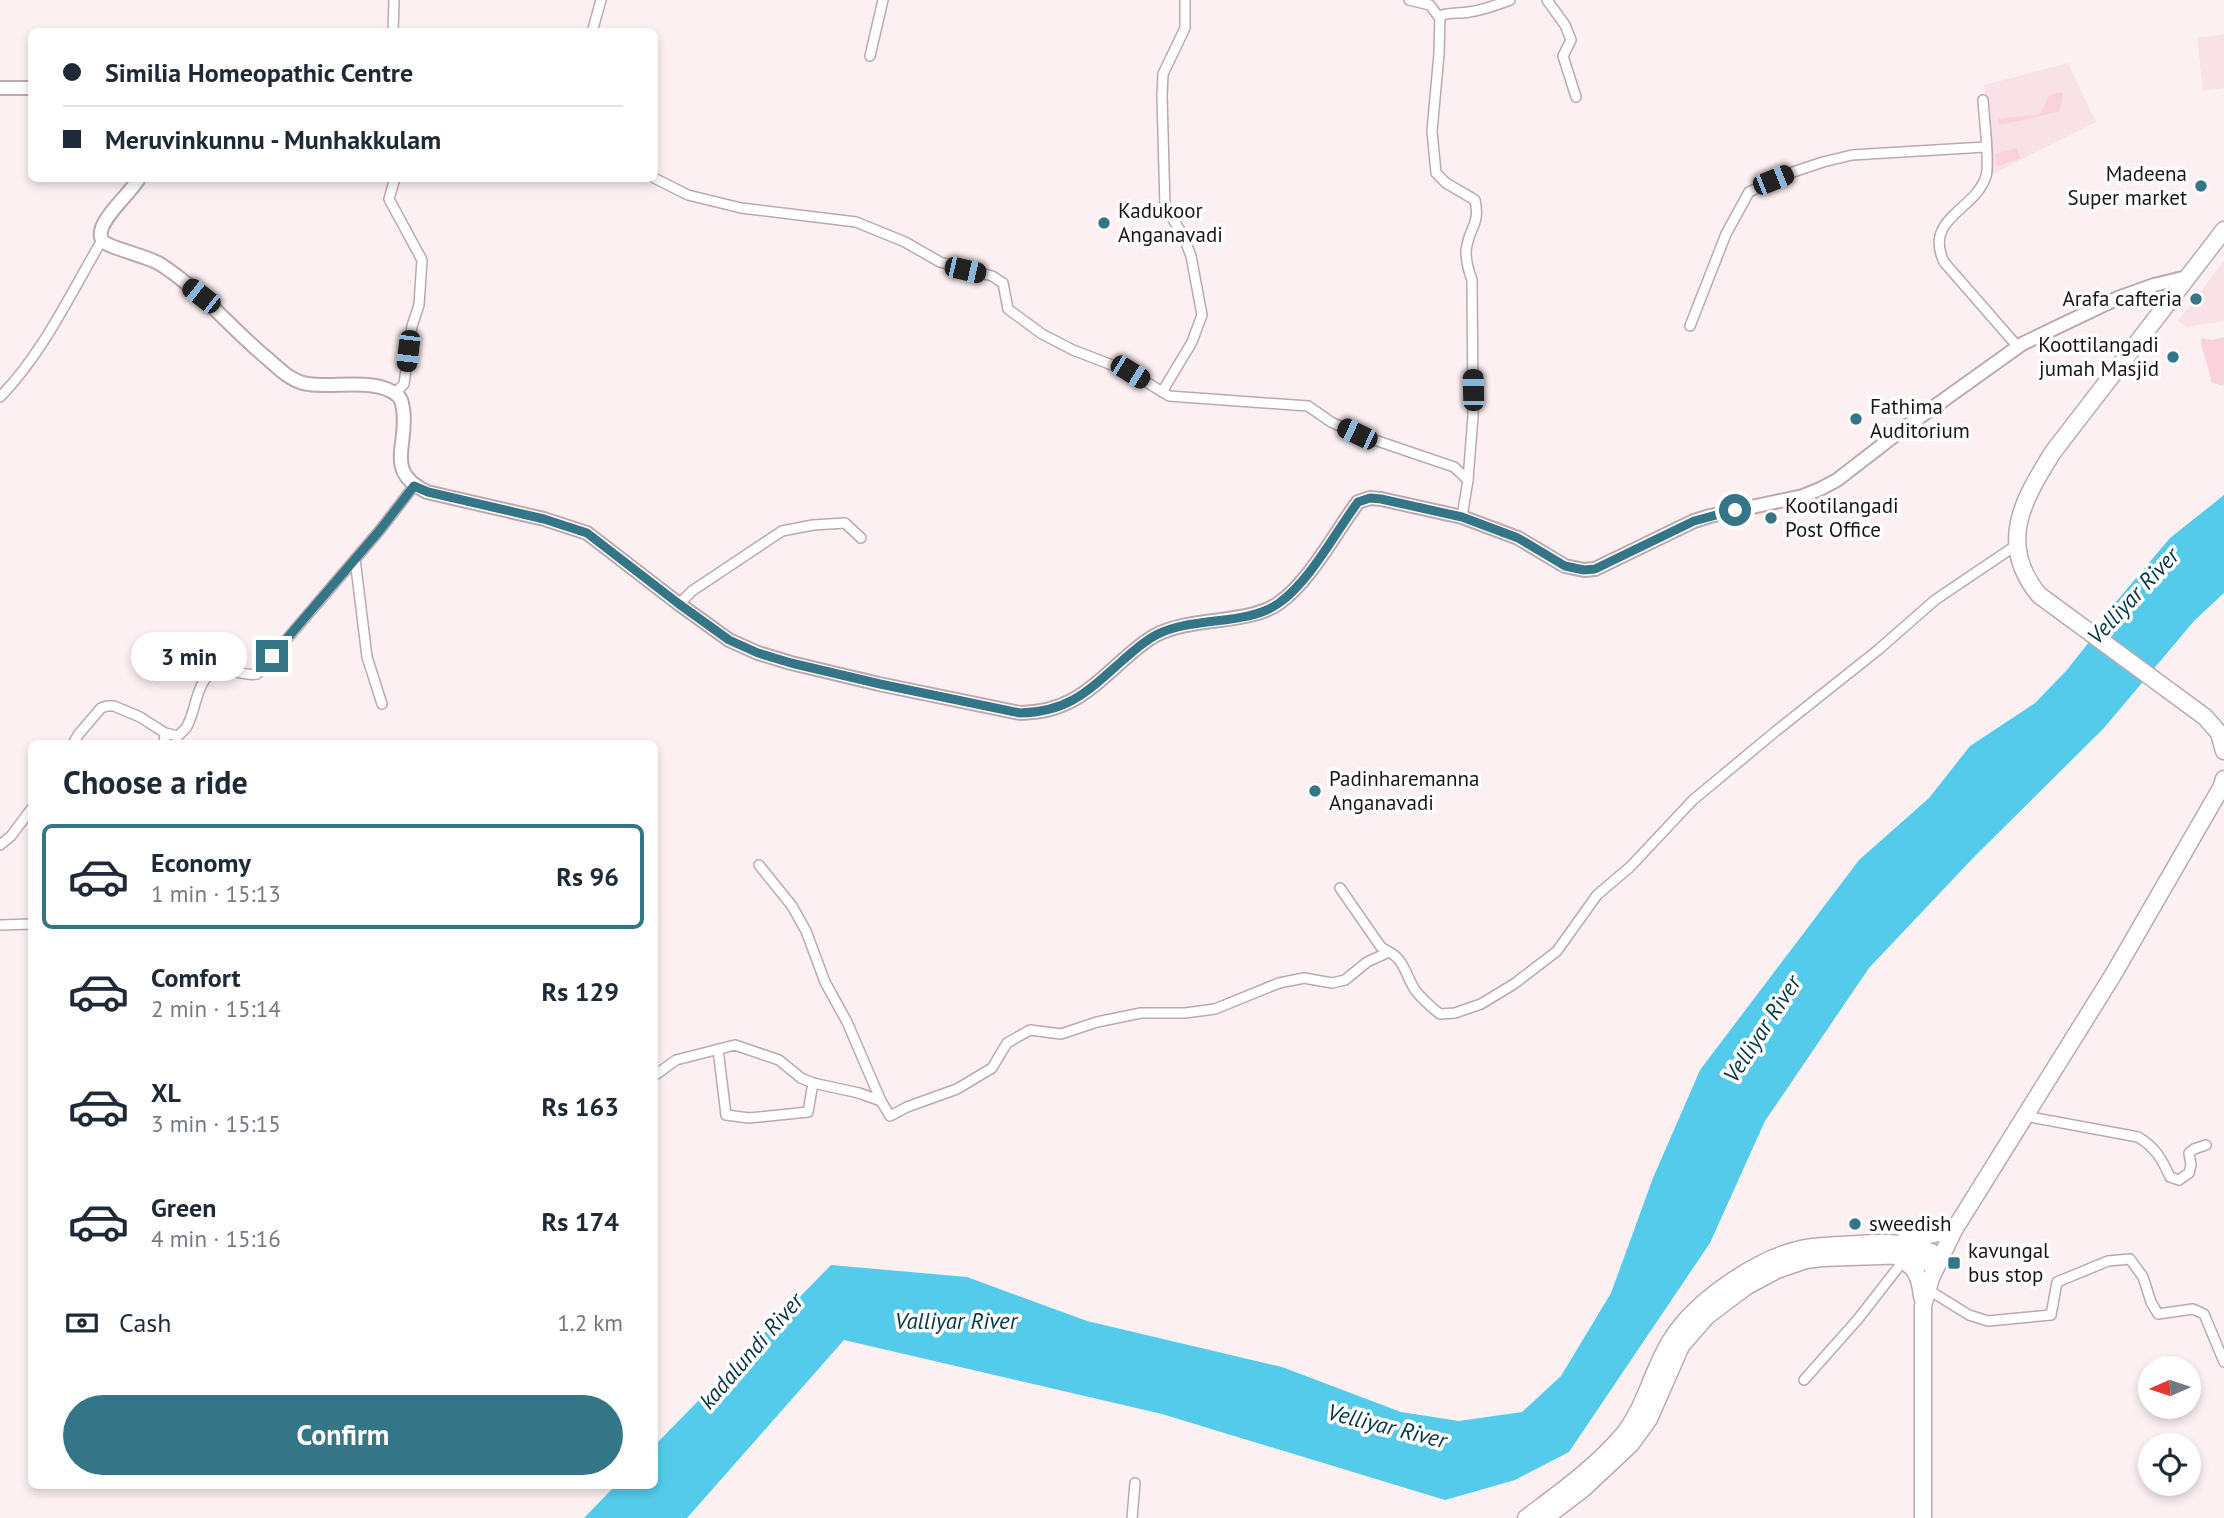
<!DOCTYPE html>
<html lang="en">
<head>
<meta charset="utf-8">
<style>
  body { margin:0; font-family:"PT Sans",sans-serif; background:#f6f6f7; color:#1f2937; height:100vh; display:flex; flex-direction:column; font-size:26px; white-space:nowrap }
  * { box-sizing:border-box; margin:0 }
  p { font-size:23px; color:#747a83 }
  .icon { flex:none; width:38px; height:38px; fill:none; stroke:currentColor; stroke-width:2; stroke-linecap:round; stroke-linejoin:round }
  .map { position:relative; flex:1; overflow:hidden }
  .sheet { position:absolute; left:28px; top:740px; width:630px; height:749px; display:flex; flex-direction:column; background:#fff; border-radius:10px; box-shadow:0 4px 10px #0003 }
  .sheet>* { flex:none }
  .guide { position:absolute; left:28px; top:28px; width:630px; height:154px; border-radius:10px; box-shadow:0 4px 10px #0003; display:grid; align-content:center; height:154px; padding:0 35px; background:#fff }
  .needle { width:46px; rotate:267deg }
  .controls { position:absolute; left:2138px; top:1356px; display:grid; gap:14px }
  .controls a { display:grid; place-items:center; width:63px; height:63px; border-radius:50%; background:#fff; box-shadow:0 4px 10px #0003; font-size:35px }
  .end { position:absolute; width:32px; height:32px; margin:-16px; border:9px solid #347587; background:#fff; box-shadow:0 0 0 4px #fff }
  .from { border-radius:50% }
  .bubble { position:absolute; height:49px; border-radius:24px; background:#fff; box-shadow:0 4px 10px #0003; font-size:23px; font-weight:700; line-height:49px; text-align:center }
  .car { position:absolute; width:21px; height:42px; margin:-21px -10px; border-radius:9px; box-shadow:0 0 5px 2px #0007; background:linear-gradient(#222 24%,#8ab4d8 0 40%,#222 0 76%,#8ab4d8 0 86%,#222 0) }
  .guide b { display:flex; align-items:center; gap:24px; height:66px; font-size:26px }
  .guide b+b { border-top:2px solid #e0e1e3 }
  .guide i { width:18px; height:18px; background:#1f2937 }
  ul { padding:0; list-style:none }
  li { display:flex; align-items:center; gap:21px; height:105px; margin:0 14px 10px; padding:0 21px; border:4px solid transparent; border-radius:10px }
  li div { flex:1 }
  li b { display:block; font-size:26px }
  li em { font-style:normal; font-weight:700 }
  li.active { border-color:#347587 }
  li>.icon { width:63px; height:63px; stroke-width:1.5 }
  h2 { padding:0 35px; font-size:32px; line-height:84px }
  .pay { display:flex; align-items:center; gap:18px; height:77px; padding:0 35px; font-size:26px }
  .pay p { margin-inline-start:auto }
  .button { display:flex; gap:14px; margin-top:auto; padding:14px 35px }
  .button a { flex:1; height:80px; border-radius:42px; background:#347587; color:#fff; font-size:28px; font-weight:700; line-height:80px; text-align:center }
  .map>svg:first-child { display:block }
  .built { fill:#f9e2e7 }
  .green { fill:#f9d2db }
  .water { fill:#55cbec }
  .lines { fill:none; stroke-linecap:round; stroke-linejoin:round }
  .street-casing { stroke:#bda8ad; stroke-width:12 }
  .secondary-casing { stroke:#bda8ad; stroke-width:16 }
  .highway-casing { stroke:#bda8ad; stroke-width:19 }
  .street { stroke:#fff; stroke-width:9 }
  .secondary { stroke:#fff; stroke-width:12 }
  .highway { stroke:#fff; stroke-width:16 }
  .route { stroke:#347587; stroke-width:9 }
  .poi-dot { fill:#347587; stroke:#fff; stroke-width:2.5 }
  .labels { text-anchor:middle; stroke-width:7; stroke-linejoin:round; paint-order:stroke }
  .poi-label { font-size:21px; fill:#1c1517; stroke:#fff; text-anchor:start }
  .water-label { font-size:23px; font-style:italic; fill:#003744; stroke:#fff }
</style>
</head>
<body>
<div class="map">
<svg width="2224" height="1518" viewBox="0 0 2224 1518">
  <rect width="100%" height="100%" fill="#fdf0f2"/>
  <g class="built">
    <path d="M 2224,34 L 2224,88 L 2203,91 L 2197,38 Z"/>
    <path d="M 2068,63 L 2096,122 L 1993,174 L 1984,85 Z"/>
    <path d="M 2224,261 L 2224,321 L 2187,327 L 2178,321 Z"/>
  </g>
  <g class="green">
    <path d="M 2063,92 L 2060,111 L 2037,117 L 1999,125 L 1998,119 L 2040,114 L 2049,95 Z"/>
    <path d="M 2016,148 L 2021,158 L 1997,166 L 1995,154 Z"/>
    <path d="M 2224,337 L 2224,383 L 2223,386 L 2211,382 C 2210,366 2201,353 2201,338 L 2212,340 Z"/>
  </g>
  <path class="water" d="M 2224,495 L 2224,593 L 2194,621 L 2104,728 L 1974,857 L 1869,968 L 1765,1121 L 1710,1243 L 1569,1452 L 1515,1480 L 1445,1500 L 1162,1414 L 844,1340 L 687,1518 L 584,1518 L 615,1486 L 654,1486 L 655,1445 L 831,1265 L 967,1277 L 1087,1321 L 1282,1367 L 1401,1412 L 1459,1421 L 1522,1412 L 1561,1376 L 1611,1293 L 1653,1178 L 1700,1070 L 1859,860 L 1929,798 L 1970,746 L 2035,703 L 2066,671 L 2089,642 L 2104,616 L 2170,538 Z"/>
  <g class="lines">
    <g class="street-casing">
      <g id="street">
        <path d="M 1409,0 L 1430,5 L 1440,19"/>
        <path d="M 1547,0 L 1565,25 L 1571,40 L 1563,56 L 1576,97"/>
        <path d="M 393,32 L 394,0"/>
        <path d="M 592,32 L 601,0"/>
        <path d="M 870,56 L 883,0"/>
        <path d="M 1983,100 C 1984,117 1990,164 1986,176 C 1976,210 1923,218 1944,262 L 2018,347"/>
        <path d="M 395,178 L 389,199 L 422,260 L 419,305 L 412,326 L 404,384 L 395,393"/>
        <path d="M 654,178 L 688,195 L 741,208 L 856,222 L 905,242 L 940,262 L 992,276 L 1003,283 L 1008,309 L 1042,334 L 1073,350 L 1130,372 L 1169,396 L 1308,406 L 1331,422 L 1357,434 L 1454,467 L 1468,480 L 1462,517"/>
        <path d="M 1690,326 L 1726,234 L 1749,192 L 1787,174 L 1823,162 L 1852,155 L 1985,147"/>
        <path d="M 1162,392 L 1192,342 L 1202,315 L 1191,256 L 1183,235 L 1165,207 L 1162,96 L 1163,74 L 1185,28 L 1185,0"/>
        <path d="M 0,397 C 43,353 71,293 102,240"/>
        <path d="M 1468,480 L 1473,416 L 1472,280 C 1468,269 1464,256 1467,245 C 1471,225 1480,224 1475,200 L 1446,183 L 1436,173 L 1432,131 L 1439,54 L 1440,16 C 1450,12 1459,14 1469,12 C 1484,10 1496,5 1510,0"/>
        <path d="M 355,559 L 367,657 L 382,704"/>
        <path d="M 679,604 L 692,591 L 782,531 L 813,525 L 845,523 L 861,538"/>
        <path d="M 73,744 L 78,735 L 101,708 L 107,706 L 114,706 L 140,717 L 165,733 L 178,736 C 179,735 186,728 186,728 C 197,711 195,677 218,670 C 230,667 244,677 257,674 L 380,530 L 414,486"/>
        <path d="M 164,744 L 165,733"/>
        <path d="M 0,845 L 11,836 L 32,808"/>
        <path d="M 759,865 L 792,906 L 806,931 L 825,982 L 847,1022 L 881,1101"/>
        <path d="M 1340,888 L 1381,947 L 1389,952"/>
        <path d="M 0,925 L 32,924"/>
        <path d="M 718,1049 L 726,1115 L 749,1118 L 808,1112 L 813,1083"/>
        <path d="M 654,1076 L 676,1060 L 735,1045 L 779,1060 L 801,1078 L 813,1083 L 859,1093 L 881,1101 L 890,1116 L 907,1107 L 957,1089 L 992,1068 L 1007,1043 L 1030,1030 L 1061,1034 L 1097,1022 L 1141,1013 L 1185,1013 L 1215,1009 L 1279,983 L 1304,978 L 1332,983 L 1345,980 L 1367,962 L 1389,952 C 1404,959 1406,976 1415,990 C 1423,1000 1431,1007 1440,1014 L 1455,1013 L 1481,1004 L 1514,984 L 1557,951 L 1597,895 L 1630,867 L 1693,800 L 1776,731 L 1878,650 L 1935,600 L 2018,544"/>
        <path d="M 2025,1116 L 2138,1137 C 2155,1147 2162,1159 2170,1177 L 2179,1180 L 2189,1173 L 2191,1165 L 2189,1153 L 2194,1149 L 2206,1145"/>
        <path d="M 1927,1289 L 1969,1315 L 1988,1321 L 2051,1315 L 2057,1282 L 2108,1261 L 2130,1259 L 2143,1277 L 2151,1302 L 2158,1314 L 2193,1309 L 2204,1314 L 2224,1362"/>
        <path d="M 1804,1380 L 1858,1319 L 1904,1260"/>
        <path d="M 1132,1518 L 1135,1483"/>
      </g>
    </g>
    <g class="secondary-casing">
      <g id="secondary">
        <path d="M 0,88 L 32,88"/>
        <path d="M 139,178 C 132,193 93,223 102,240 C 107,248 148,256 160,264 C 201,290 231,329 268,359 C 278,368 289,379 303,383 C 328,390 374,376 397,395 C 402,399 402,403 403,409 C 409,445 383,471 427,492 L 544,519 L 587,533 L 679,604 L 729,640 L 758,653 L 791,663 L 879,684 L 1020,713 C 1068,712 1087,692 1122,661 C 1132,652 1143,642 1156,635 C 1193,616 1248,625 1279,603 C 1310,581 1335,533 1358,502 L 1370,498 L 1381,499 L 1462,517 L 1518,538 L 1565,566 L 1584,570 L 1595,569 L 1694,521 L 1710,516 L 1803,496 L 1820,489 L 1837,480 L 1903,429 L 2022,344 L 2118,298 L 2154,285 L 2187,277"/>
      </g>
    </g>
    <g class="highway-casing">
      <g id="highway">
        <path d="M 2224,230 L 2053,452 C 2023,500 1997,544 2039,595 L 2205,717 L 2219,733 L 2224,751"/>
        <path d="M 1905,1240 L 1954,1230"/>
        <path d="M 1894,1255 C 1915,1266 1920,1274 1922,1297"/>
        <path d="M 1526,1518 C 1559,1493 1596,1467 1623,1435 C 1646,1406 1652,1370 1671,1340 C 1696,1300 1759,1257 1805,1248 C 1822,1245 1841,1245 1858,1244 C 1887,1242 1916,1242 1941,1257"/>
        <path d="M 1545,1518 L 1583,1489 L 1631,1444 L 1649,1419 L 1681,1346 L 1707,1316 L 1747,1286 L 1777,1270 L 1806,1260 L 1822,1258 L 1908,1255 L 1936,1266"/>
        <path d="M 1923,1518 L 1923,1306 L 1931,1278 L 1954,1230 L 2113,975 L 2221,788 L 2224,779"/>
      </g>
    </g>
    <use href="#street" class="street"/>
    <use href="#secondary" class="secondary"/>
    <use href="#highway" class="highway"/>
  </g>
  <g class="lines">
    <path class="route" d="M 272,656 L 380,530 L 414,486 L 428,492 L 544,519 L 587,533 L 679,604 L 729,640 L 758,653 L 791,663 L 880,684 L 1020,713 C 1068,712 1087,692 1122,661 C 1132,652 1143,642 1156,635 C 1192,616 1248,626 1279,603 C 1310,581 1335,533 1358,502 L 1370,498 L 1381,499 L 1462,517 L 1518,538 L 1565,566 L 1584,570 L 1595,569 L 1694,521 L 1735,510"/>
  </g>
  <g class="poi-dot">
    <circle cx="2201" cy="186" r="7"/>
    <circle cx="1104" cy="223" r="7"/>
    <circle cx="2196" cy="299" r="7"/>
    <circle cx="2173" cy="357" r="7"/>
    <circle cx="1856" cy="419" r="7"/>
    <circle cx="1771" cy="518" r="7"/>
    <circle cx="1315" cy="791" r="7"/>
    <circle cx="1855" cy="1224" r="7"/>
    <rect x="1947" y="1256" width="14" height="14" rx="3.5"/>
  </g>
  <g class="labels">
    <g class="poi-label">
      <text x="2187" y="181" text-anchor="end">Madeena<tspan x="2187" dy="24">Super market</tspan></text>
      <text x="1118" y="218">Kadukoor<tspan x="1118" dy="24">Anganavadi</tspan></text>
      <text x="2182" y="306" text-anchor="end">Arafa cafteria</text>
      <text x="2159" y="352" text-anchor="end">Koottilangadi<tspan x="2159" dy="24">jumah Masjid</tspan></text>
      <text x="1870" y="414">Fathima<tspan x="1870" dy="24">Auditorium</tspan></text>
      <text x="1785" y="513">Kootilangadi<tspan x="1785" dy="24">Post Office</tspan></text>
      <text x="1329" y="786">Padinharemanna<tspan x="1329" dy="24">Anganavadi</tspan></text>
      <text x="1869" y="1231">sweedish</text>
      <text x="1968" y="1258">kavungal<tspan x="1968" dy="24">bus stop</tspan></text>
    </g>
    <g class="water-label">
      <text transform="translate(2133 596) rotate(-47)" y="8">Velliyar River</text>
      <text transform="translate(1762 1029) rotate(-57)" y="8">Velliyar River</text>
      <text x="956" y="1329">Valliyar River</text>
      <text transform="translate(751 1351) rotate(-49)" y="8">kadalundi River</text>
      <text transform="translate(1387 1426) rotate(14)" y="8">Velliyar River</text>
    </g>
  </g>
</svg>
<div class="controls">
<a><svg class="needle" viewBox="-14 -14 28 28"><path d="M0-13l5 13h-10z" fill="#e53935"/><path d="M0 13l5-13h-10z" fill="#747a83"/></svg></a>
<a><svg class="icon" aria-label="locate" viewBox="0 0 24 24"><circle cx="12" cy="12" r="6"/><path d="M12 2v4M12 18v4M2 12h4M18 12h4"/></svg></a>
</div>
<i class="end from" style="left:1735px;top:510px"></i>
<i class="end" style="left:272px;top:656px"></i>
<div class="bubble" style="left:131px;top:632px;width:116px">3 min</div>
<i class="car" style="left:1773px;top:180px;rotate:68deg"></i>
<i class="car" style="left:965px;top:270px;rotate:103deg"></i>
<i class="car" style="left:201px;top:296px;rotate:308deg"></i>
<i class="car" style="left:408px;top:351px;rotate:187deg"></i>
<i class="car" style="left:1130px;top:372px;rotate:122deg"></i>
<i class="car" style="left:1473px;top:390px;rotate:359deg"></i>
<i class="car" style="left:1357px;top:434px;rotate:296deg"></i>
<div class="guide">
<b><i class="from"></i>Similia Homeopathic Centre</b>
<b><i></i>Meruvinkunnu - Munhakkulam</b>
</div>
<section class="sheet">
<h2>Choose a ride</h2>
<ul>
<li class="active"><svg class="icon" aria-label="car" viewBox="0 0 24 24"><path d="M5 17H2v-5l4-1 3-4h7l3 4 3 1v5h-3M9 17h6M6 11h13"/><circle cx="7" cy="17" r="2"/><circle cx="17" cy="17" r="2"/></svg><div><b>Economy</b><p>1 min · 15:13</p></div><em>Rs 96</em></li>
<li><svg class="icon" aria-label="car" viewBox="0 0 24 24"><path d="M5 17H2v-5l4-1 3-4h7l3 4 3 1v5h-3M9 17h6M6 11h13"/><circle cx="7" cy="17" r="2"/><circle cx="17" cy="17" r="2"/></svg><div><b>Comfort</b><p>2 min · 15:14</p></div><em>Rs 129</em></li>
<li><svg class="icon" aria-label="car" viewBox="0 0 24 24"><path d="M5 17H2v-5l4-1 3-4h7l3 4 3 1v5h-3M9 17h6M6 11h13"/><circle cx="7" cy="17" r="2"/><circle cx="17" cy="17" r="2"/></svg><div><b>XL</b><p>3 min · 15:15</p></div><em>Rs 163</em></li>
<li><svg class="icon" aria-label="car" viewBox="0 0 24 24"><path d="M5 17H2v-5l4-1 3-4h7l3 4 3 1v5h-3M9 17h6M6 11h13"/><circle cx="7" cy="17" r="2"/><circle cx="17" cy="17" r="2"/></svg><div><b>Green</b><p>4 min · 15:16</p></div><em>Rs 174</em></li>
</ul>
<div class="pay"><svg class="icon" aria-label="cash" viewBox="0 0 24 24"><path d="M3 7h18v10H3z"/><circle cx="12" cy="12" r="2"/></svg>Cash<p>1.2 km</p></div>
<div class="button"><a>Confirm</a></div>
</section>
</div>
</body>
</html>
